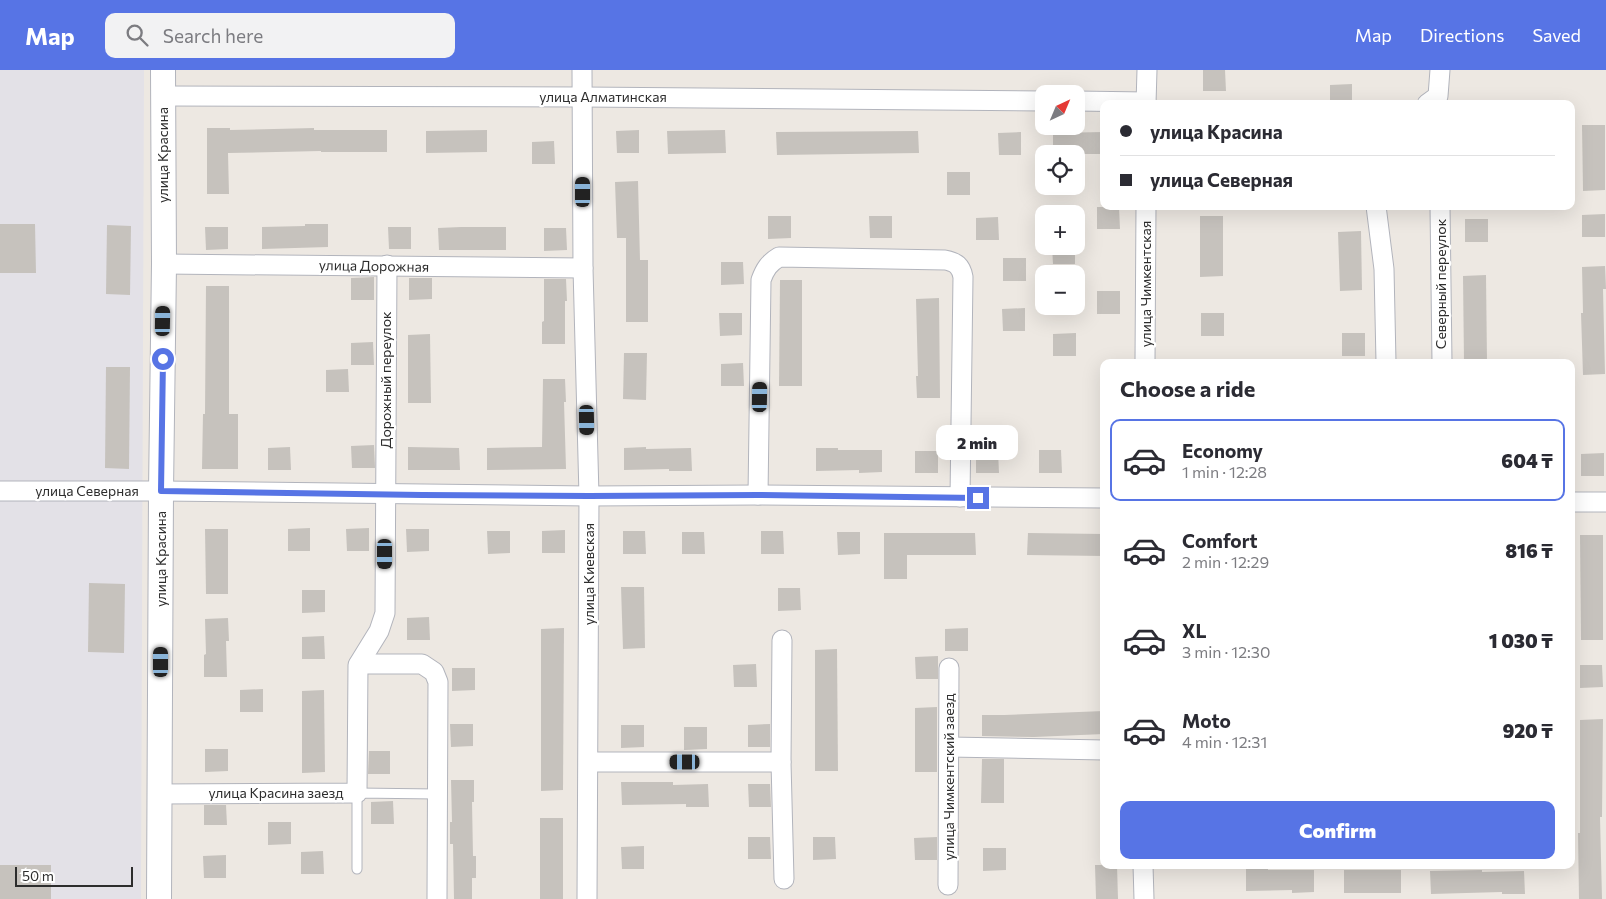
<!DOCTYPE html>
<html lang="en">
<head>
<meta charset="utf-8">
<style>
  body { margin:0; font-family:Commissioner,sans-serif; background:#f2f2f3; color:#2b2b33; height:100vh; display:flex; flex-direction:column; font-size:19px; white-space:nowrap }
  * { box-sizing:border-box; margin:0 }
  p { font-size:16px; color:#7c7c81 }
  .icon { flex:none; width:28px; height:28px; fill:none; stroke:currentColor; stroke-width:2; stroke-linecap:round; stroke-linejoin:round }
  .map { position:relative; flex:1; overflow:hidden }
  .sheet { position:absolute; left:1100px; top:289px; width:475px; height:510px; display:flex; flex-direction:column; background:#fff; border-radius:10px; box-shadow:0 5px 20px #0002 }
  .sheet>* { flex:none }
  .top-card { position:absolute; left:1100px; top:30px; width:475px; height:110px; border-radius:10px; box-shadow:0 5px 20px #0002; display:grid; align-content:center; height:110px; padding:0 20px; background:#fff }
  .needle { width:32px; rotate:44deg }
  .tools { position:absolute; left:1035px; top:15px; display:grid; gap:10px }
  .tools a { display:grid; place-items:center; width:50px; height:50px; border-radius:10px; background:#fff; box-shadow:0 5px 20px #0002; font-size:25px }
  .scale { position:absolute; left:15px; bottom:12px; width:118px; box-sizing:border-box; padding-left:5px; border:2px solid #2d2d2d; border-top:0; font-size:14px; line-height:18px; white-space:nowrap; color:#2d2d2d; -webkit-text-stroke:4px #fff; paint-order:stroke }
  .end { position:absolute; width:22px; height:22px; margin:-11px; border:6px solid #5774e5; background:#fff; box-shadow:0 0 0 2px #fff }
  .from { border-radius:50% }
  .bubble { position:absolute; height:35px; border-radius:10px; background:#fff; box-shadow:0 5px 20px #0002; font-size:16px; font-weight:800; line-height:35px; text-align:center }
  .car { position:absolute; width:15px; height:30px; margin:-15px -8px; border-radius:6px; box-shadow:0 0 4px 1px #0007; background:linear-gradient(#222 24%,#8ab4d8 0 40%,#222 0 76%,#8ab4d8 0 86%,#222 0) }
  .top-card b { display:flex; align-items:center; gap:18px; height:48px; font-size:19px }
  .top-card b+b { border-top:1px solid #e1e1e2 }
  .top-card i { width:12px; height:12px; background:#2b2b33 }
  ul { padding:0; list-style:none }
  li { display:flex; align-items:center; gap:15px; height:82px; margin:0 10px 8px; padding:0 10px; border:2px solid transparent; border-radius:10px }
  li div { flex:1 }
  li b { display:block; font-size:19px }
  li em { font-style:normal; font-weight:800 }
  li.selected { border-color:#5774e5 }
  li>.icon { width:45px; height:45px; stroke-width:1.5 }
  h2 { padding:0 20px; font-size:22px; line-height:60px }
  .button { display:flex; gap:10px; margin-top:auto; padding:10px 20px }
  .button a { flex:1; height:58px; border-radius:10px; background:#5774e5; color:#fff; font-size:20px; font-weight:800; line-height:58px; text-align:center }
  header { display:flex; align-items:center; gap:30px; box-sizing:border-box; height:70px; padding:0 25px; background:#5774e5; color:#fff }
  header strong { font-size:24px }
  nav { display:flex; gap:28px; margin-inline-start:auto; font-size:18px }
  .search { width:350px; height:45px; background:#f2f2f3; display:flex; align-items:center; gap:12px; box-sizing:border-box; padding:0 18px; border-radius:10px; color:#7c7c81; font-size:19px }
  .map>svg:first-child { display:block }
  .industrial { fill:#e3e1e7 }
  .building { fill:#c6c2bd }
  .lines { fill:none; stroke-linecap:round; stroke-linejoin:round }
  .service-casing { stroke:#b2b4bc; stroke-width:11 }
  .minor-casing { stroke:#b2b4bc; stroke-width:21 }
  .tertiary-casing { stroke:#b2b4bc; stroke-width:26 }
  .service { stroke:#fff; stroke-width:9 }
  .minor { stroke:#fff; stroke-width:19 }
  .tertiary { stroke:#fff; stroke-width:24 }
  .route { stroke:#5774e5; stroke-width:6 }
  .labels { text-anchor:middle; stroke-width:4.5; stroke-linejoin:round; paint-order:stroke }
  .street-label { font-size:14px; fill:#2d2d2d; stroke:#fff }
</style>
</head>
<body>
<header>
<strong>Map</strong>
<div class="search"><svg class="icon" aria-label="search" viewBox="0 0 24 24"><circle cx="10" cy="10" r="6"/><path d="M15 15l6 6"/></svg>Search here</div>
<nav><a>Map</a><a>Directions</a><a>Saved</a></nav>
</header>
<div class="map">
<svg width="1606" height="829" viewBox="0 0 1606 829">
  <rect width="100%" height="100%" fill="#ede8e2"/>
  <path class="industrial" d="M 0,0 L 144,0 L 141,829 L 0,829 Z"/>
  <g class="building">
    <path d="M 1203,0 L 1225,0 L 1226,21 L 1203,21 Z"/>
    <path d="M 1352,14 L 1352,34 L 1330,34 L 1330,15 Z"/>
    <path d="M 1582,55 L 1605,55 L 1605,120 L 1583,121 Z"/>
    <path d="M 207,58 L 230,58 L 230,60 L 314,58 L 314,60 L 387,60 L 387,82 L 321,82 L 321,81 L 228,83 L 229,124 L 207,124 Z"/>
    <path d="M 487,60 L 487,82 L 426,83 L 426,61 Z"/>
    <path d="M 639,60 L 639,83 L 617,83 L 616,61 Z"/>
    <path d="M 725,60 L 726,83 L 668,84 L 667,61 Z"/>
    <path d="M 918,61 L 919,83 L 777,85 L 776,62 Z"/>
    <path d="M 1021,62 L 1021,85 L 999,85 L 998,63 Z"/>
    <path d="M 1104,62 L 1104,84 L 1053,84 L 1053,63 Z"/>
    <path d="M 554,71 L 555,94 L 532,94 L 532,72 Z"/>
    <rect x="947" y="102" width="23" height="23"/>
    <path d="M 638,111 L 640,190 L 648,190 L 648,252 L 626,252 L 626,168 L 617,168 L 615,112 Z"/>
    <path d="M 1097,137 L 1119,137 L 1120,159 L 1097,159 Z"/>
    <path d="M 1605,144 L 1605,167 L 1582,167 L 1582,145 Z"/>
    <path d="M 768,146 L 791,146 L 791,168 L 768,169 Z"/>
    <path d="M 869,146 L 892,146 L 892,168 L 870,168 Z"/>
    <path d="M 1200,146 L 1223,146 L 1223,206 L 1200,207 Z"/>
    <path d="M 998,147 L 999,170 L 976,170 L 976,148 Z"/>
    <rect x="1465" y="149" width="23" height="23"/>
    <path d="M 0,154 L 35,154 L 36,203 L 0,203 Z"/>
    <path d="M 305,154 L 328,154 L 328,177 L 262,179 L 262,157 L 305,156 Z"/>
    <path d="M 107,155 L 131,156 L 130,225 L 106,224 Z"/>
    <path d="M 205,157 L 228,157 L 228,179 L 206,180 Z"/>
    <path d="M 388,157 L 411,157 L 411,179 L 389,179 Z"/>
    <path d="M 461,157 L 506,157 L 506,180 L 439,180 L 438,158 Z"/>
    <path d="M 544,158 L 566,158 L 567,180 L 544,181 Z"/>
    <path d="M 1361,161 L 1362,220 L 1340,221 L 1338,162 Z"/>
    <path d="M 1052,176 L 1075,176 L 1075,194 L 1053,194 Z"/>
    <rect x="1003" y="188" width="23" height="23"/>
    <path d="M 721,192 L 743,192 L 744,214 L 721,215 Z"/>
    <path d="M 1605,196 L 1606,219 L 1603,219 L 1605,304 L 1583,305 L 1581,243 L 1583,243 L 1582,197 Z"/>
    <path d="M 1486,205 L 1487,292 L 1464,292 L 1463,206 Z"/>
    <path d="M 374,207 L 374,230 L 351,230 L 351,208 Z"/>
    <path d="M 409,208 L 432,208 L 432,229 L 409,230 Z"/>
    <path d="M 544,209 L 566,209 L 567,231 L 565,231 L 565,274 L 542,274 L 542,252 L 544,251 Z"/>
    <path d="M 780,210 L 802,210 L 802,316 L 779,316 Z"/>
    <path d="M 206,216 L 229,216 L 229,344 L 238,344 L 238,399 L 202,399 L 203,344 L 205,344 Z"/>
    <rect x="1097" y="221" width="23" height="23"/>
    <path d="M 939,228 L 940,328 L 917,328 L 916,306 L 918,306 L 916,229 Z"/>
    <path d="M 1025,238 L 1025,261 L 1003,261 L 1002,239 Z"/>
    <path d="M 719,243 L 742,243 L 742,265 L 720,266 Z"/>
    <rect x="1201" y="243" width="23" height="23"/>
    <path d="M 1076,263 L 1076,286 L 1053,286 L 1053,264 Z"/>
    <rect x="1342" y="263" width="23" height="23"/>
    <path d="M 430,264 L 431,333 L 408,333 L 408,265 Z"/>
    <path d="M 373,272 L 374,295 L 351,295 L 351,273 Z"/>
    <path d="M 624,283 L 647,283 L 646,330 L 623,329 Z"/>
    <path d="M 743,293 L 744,316 L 721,316 L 721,294 Z"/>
    <path d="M 106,297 L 130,297 L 129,399 L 105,398 Z"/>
    <path d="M 348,299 L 349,322 L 326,322 L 326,300 Z"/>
    <path d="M 543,309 L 565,309 L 566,332 L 564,332 L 566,399 L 487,400 L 487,378 L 542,377 Z"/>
    <path d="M 374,375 L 375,398 L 352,398 L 351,376 Z"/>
    <path d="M 290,377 L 291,400 L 268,400 L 268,378 Z"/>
    <path d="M 408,377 L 459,378 L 460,400 L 408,400 Z"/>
    <path d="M 646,377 L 646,379 L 691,378 L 692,401 L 669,401 L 669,399 L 624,400 L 624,378 Z"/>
    <path d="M 816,378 L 838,378 L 838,380 L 882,380 L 882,402 L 859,403 L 859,400 L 816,401 Z"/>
    <path d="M 1039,380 L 1061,380 L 1062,403 L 1039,403 Z"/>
    <rect x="915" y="381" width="23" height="22"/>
    <path d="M 976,381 L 998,381 L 999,403 L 976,403 Z"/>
    <path d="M 1604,383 L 1604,406 L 1581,406 L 1581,384 Z"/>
    <path d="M 310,458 L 310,481 L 288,481 L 288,459 Z"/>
    <path d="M 369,458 L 369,481 L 347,481 L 346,459 Z"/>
    <path d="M 205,459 L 228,459 L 228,524 L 206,524 Z"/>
    <path d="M 406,459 L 429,459 L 429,481 L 407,482 Z"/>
    <path d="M 565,460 L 565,483 L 542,483 L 542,461 Z"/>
    <path d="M 487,461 L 510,461 L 510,483 L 488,484 Z"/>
    <path d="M 623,461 L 645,461 L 646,484 L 623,484 Z"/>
    <path d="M 761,461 L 783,461 L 784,484 L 761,484 Z"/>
    <path d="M 682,462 L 704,462 L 705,484 L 682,484 Z"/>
    <path d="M 837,462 L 860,462 L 860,484 L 838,485 Z"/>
    <path d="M 884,463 L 975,463 L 976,485 L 907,485 L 907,509 L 884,509 Z"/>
    <path d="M 1028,463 L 1104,464 L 1104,486 L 1027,485 Z"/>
    <path d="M 1580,465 L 1603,465 L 1603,570 L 1581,570 Z"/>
    <path d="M 89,513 L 125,514 L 124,583 L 88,582 Z"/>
    <path d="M 621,517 L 644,517 L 645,578 L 623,579 Z"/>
    <path d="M 778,518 L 800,518 L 801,540 L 778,541 Z"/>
    <path d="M 302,520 L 325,520 L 325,542 L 302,543 Z"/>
    <path d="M 429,547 L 430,570 L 407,570 L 407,548 Z"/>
    <path d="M 228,548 L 229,571 L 226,571 L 227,607 L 204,607 L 204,585 L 206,584 L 205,549 Z"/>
    <path d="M 564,558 L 563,720 L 541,721 L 541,559 Z"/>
    <path d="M 968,558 L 968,581 L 945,581 L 945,559 Z"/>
    <path d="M 324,566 L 325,589 L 302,589 L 302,567 Z"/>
    <path d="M 837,579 L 838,701 L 815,701 L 815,580 Z"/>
    <path d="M 938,586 L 938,609 L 916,609 L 915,587 Z"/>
    <path d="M 756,594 L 757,617 L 734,617 L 733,595 Z"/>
    <path d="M 1580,595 L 1602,595 L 1603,617 L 1580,618 Z"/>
    <path d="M 452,598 L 475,598 L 475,620 L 452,621 Z"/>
    <path d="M 263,619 L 263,642 L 240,642 L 240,620 Z"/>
    <path d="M 324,620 L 325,702 L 302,703 L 302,621 Z"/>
    <path d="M 937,637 L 937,702 L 915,702 L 915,638 Z"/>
    <path d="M 1104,641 L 1104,664 L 1034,667 L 982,666 L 982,645 L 1004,645 Z"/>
    <path d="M 1603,649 L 1602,747 L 1600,747 L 1602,829 L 1579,829 L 1578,763 L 1580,763 L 1580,650 Z"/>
    <path d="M 450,654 L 473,654 L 473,676 L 451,677 Z"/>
    <path d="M 770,654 L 770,677 L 748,677 L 748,655 Z"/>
    <path d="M 621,655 L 644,655 L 644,677 L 621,678 Z"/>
    <path d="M 684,657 L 707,657 L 707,679 L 684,680 Z"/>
    <path d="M 205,679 L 228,679 L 228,701 L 205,702 Z"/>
    <path d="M 369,681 L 390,681 L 390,704 L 368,704 Z"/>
    <path d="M 982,689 L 1004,689 L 1004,733 L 981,733 Z"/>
    <path d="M 451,710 L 474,710 L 474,732 L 472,732 L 473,786 L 476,786 L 476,808 L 472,808 L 472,829 L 454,829 L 453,774 L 450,774 L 450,752 L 452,752 Z"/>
    <path d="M 621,712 L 673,712 L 673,715 L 708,714 L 709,737 L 686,737 L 686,734 L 622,735 Z"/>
    <path d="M 748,714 L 770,714 L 771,737 L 749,737 Z"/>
    <path d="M 393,731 L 394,754 L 371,754 L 371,732 Z"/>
    <path d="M 204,735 L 226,735 L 227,755 L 204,755 Z"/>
    <rect x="540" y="748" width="23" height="81"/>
    <path d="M 268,752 L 291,752 L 291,774 L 268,775 Z"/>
    <path d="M 748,767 L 770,767 L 771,789 L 748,789 Z"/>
    <path d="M 813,767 L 835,767 L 836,789 L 813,790 Z"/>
    <path d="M 937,767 L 937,790 L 915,790 L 914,768 Z"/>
    <path d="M 644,776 L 644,799 L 622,799 L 621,777 Z"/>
    <path d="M 983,778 L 1006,778 L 1006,800 L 983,801 Z"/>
    <path d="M 323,781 L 324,804 L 301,804 L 301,782 Z"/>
    <path d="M 226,785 L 226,808 L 204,808 L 203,786 Z"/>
    <rect x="0" y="795" width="51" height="34"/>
    <path d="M 1095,795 L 1117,795 L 1118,829 L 1096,829 Z"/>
    <path d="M 1246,798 L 1268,798 L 1268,800 L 1314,800 L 1314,822 L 1292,823 L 1292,820 L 1246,821 Z"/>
    <rect x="1344" y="800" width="57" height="23"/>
    <path d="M 1482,800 L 1482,802 L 1524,801 L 1525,824 L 1502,824 L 1502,822 L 1431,824 L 1430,801 Z"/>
  </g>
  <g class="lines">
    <g class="service-casing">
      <path id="service" d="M 357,799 L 357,723 L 437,724"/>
    </g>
    <g class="minor-casing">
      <g id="minor">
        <path d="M 582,0 L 583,198 L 589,426 L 587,829"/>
        <path d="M 163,26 L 582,27 L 1044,31"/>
        <path d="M 1076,31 L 1146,32"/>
        <path d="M 1146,34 L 1147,0"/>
        <path d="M 1427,34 L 1438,26 L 1440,0"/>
        <path d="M 1376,136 L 1384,199 L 1386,292"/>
        <path d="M 1440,136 L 1442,292"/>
        <path d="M 164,194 L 583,198"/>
        <path d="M 1145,292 L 1146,136"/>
        <path d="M 0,421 L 161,421 L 589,426 L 758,425 L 1104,428"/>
        <path d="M 758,425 L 761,210 C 765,199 769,193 779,187 L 945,190 C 956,192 961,196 963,207 L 960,427"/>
        <path d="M 1571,432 L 1606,432"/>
        <path d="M 359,594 L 422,594 L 434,602 L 438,612 L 437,829"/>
        <path d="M 949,677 L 1104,680"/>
        <path d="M 589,692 L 781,692 L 782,570"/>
        <path d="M 781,692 L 784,809"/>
        <path d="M 160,724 L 357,723 L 358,595 L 379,561 L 385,543 L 387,195"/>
        <path d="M 1143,795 L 1144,829"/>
        <path d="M 948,815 L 949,598"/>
      </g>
    </g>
    <g class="tertiary-casing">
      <path id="tertiary" d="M 159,829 L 161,421 L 164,194 L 163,0"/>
    </g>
    <use href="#service" class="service"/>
    <use href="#minor" class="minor"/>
    <use href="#tertiary" class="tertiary"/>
  </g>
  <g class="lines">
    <path class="route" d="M 163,289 L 161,421 L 422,425 L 589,426 L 758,425 L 978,428"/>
  </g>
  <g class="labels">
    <g class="street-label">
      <text x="603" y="32">улица Алматинская</text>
      <text transform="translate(163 85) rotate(-90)" y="5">улица Красина</text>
      <text transform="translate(374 196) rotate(1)" y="5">улица Дорожная</text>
      <text transform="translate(1146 214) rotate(-90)" y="5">улица Чимкентская</text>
      <text transform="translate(1441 214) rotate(-90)" y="5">Северный переулок</text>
      <text transform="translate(386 310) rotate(-90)" y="5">Дорожный переулок</text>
      <text x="87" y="426">улица Северная</text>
      <text transform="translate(161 489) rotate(-90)" y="5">улица Красина</text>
      <text transform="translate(589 504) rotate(-90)" y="5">улица Киевская</text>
      <text transform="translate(949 707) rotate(-90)" y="5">улица Чимкентский заезд</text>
      <text x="276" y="728">улица Красина заезд</text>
    </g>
  </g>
</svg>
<div class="tools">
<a><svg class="needle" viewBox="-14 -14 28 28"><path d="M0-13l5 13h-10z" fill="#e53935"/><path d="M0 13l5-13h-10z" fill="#7c7c81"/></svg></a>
<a><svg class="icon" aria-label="locate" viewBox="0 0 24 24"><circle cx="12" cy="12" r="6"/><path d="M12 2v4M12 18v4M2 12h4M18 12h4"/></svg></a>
<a>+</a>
<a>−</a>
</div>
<div class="scale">50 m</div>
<i class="end from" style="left:163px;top:289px"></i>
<i class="end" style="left:978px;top:428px"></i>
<div class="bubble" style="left:936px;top:355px;width:82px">2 min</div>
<i class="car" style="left:583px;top:122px;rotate:0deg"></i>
<i class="car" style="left:163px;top:251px;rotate:1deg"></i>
<i class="car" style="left:760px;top:327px;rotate:1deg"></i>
<i class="car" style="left:587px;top:350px;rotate:179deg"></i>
<i class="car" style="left:385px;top:484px;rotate:180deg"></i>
<i class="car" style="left:161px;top:592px;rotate:0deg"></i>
<i class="car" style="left:685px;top:692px;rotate:270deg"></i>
<div class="top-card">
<b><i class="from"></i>улица Красина</b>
<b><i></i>улица Северная</b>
</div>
<section class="sheet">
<h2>Choose a ride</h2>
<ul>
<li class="selected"><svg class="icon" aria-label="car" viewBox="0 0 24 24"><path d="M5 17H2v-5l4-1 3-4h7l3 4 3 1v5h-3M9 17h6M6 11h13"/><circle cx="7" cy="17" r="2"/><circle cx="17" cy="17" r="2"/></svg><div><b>Economy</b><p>1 min · 12:28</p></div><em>604 ₸</em></li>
<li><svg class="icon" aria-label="car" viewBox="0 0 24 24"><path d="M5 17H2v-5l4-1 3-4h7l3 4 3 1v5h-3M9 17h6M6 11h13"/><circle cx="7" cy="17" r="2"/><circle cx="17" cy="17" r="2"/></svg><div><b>Comfort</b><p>2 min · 12:29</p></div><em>816 ₸</em></li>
<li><svg class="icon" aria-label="car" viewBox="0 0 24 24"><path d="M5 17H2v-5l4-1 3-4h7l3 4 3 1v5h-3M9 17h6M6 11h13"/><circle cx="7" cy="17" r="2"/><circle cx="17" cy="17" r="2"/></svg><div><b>XL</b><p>3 min · 12:30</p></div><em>1 030 ₸</em></li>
<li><svg class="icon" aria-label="car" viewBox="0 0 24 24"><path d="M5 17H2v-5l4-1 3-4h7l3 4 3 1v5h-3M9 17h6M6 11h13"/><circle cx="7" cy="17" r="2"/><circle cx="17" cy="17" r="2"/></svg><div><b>Moto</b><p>4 min · 12:31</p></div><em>920 ₸</em></li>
</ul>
<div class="button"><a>Confirm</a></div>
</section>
</div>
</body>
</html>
